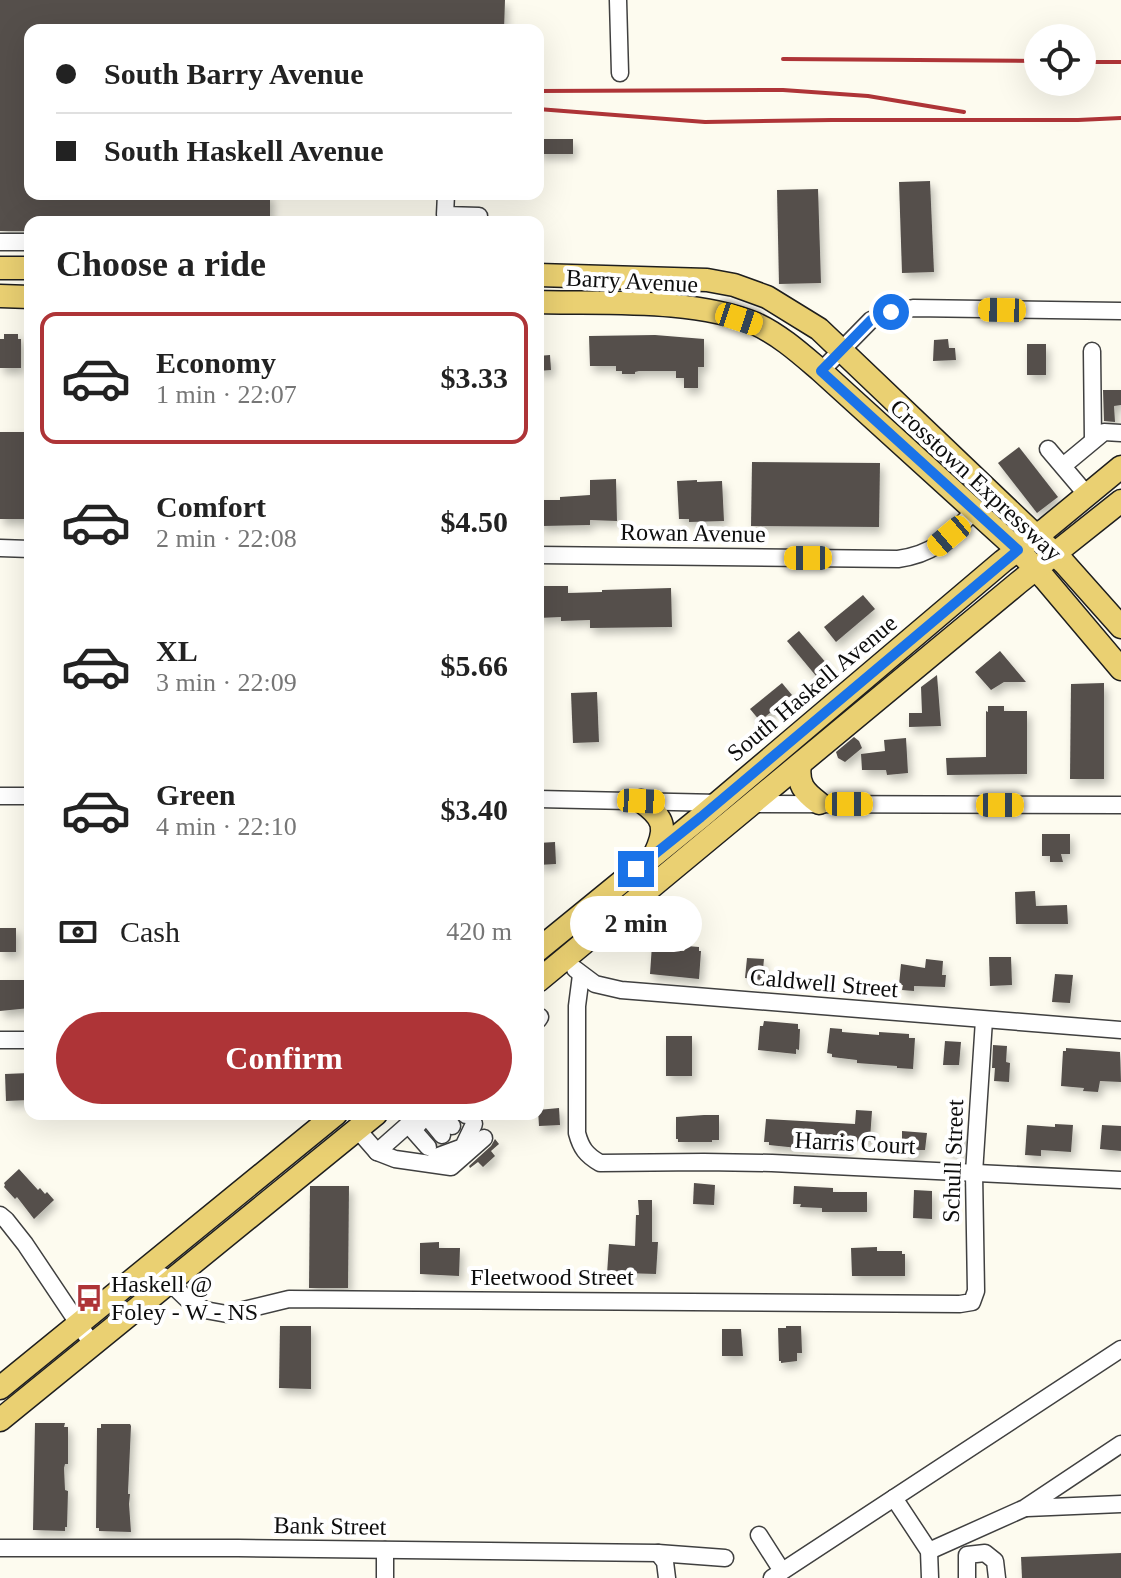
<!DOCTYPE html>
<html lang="en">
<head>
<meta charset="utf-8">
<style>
  body { margin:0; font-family:"Times New Roman",serif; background:#f6f6f6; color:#222; height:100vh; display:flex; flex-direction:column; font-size:30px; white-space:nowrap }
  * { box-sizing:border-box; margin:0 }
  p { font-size:26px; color:#767676 }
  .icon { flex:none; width:44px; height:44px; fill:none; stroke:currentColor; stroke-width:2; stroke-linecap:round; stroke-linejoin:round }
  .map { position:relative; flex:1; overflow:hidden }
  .panel { position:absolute; left:24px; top:216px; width:520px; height:904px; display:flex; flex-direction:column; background:#fff; border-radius:16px; box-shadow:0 8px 32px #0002 }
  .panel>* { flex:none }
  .banner { position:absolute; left:24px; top:24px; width:520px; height:176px; border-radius:16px; box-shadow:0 8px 32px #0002; display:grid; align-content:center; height:176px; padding:0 32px; background:#fff }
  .fabs { position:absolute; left:1024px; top:24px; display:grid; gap:16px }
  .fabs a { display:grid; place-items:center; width:72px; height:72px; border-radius:50%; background:#fff; box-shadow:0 8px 32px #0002; font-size:40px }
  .end { position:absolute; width:36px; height:36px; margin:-18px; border:10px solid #1a73e8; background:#fff; box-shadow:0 0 0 4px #fff }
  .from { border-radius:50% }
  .bubble { position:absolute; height:56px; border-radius:28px; background:#fff; box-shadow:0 8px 32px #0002; font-size:26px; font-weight:800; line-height:56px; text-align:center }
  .car { position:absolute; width:24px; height:48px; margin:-24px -12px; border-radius:10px; box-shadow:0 0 6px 2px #0007; background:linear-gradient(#f5c518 24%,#345 0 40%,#f5c518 0 76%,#345 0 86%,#f5c518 0) }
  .banner b { display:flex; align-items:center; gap:28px; height:76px; font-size:30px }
  .banner b+b { border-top:2px solid #e0e0e0 }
  .banner i { width:20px; height:20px; background:#222 }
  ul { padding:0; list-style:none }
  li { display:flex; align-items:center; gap:24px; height:132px; margin:0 16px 12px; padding:0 16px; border:4px solid transparent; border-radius:16px }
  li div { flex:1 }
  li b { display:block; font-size:30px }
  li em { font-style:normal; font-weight:800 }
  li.active { border-color:#ae3437 }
  li>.icon { width:72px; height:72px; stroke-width:1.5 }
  h2 { padding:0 32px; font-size:36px; line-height:96px }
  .pay { display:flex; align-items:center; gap:20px; height:88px; padding:0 32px; font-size:30px }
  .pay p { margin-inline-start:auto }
  .button { display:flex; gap:16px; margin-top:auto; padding:16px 32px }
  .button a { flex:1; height:92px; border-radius:48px; background:#ae3437; color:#fff; font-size:32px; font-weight:800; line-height:92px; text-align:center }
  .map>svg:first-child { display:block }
  .building { fill:#544f4b; filter:url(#shadow) }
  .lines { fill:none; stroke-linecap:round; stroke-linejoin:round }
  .minor-tunnel { stroke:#d9d7cd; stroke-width:16; stroke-dasharray:16 8; stroke-linecap:butt }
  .minor-casing { stroke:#404040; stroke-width:19 }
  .major-casing { stroke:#1e1e1e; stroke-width:25 }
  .minor { stroke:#fff; stroke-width:16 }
  .major { stroke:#ead072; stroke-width:22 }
  .rail { stroke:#ae3437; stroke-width:4 }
  .route { stroke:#1a73e8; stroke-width:10 }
  .labels { text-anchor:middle; stroke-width:8; stroke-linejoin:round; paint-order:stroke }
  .street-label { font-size:24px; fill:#0d0d0d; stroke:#fff }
  .poi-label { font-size:24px; fill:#0d0d0d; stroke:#fff; text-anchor:start }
</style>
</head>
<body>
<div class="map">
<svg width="1121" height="1578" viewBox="0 0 1121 1578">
  <defs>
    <filter id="shadow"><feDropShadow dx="3.5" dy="5.5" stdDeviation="4" flood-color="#0004"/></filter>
  </defs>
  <rect width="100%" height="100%" fill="#fdfbef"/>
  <g class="building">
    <path d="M 0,0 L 505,0 L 504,30 L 30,30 L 30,194 L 270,194 L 270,222 L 30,222 L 30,231 L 0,231 Z"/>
    <rect x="538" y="139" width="35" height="15"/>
    <path d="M 930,181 L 934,272 L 902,273 L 899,182 Z"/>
    <path d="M 818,189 L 821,283 L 779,284 L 777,190 Z"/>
    <path d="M 4,334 L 18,334 L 18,339 L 21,339 L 21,368 L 0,368 L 0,339 L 4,339 Z"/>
    <path d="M 655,335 L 704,339 L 704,367 L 698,367 L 698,388 L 684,388 L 684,378 L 676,378 L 676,371 L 639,371 L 635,372 L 635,374 L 622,374 L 622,371 L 616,371 L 616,366 L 590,366 L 589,336 Z"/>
    <path d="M 948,339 L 949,348 L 955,348 L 956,360 L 933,361 L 934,340 Z"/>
    <rect x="1027" y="344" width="19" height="31"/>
    <path d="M 550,355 L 551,370 L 538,371 L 538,356 Z"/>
    <path d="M 1103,390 L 1121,390 L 1121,405 L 1114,406 L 1115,422 L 1104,421 Z"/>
    <path d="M 0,432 L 29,432 L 30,519 L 0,519 Z"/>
    <path d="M 1019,447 L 1058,497 L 1037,513 L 998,463 Z"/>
    <path d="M 752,462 L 880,463 L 879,527 L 751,526 Z"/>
    <path d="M 616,479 L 617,521 L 590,520 L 590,525 L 542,526 L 542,523 L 538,523 L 538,500 L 560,500 L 560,497 L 590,495 L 590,480 Z"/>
    <path d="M 697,480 L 697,482 L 722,481 L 724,521 L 689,522 L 689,519 L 679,519 L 677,481 Z"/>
    <path d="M 538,586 L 568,586 L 568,593 L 602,592 L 602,590 L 671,588 L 672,627 L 590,628 L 590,620 L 561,621 L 561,617 L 538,618 Z"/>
    <path d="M 863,595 L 875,609 L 836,642 L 824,627 Z"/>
    <path d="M 799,631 L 833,671 L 821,682 L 787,641 Z"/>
    <path d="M 1000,651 L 1026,682 L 1004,682 L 991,690 L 975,672 Z"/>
    <path d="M 937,675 L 941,726 L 909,727 L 909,713 L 922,713 L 921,687 Z"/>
    <path d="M 782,683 L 792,695 L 760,721 L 750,709 Z"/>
    <path d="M 1104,683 L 1104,779 L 1070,779 L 1071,684 Z"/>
    <path d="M 597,692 L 599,742 L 573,743 L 571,693 Z"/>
    <path d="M 988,706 L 1004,706 L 1004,711 L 1027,711 L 1027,774 L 947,775 L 946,758 L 986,757 L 986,711 L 988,712 Z"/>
    <path d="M 854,737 L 859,741 L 862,748 L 845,762 L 838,758 L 836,752 Z"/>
    <path d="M 906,738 L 908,773 L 887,775 L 886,770 L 862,770 L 861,754 L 885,751 L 884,740 Z"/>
    <path d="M 1042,834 L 1070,834 L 1070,854 L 1061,854 L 1063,862 L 1050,862 L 1050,856 L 1042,856 Z"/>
    <path d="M 555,842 L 556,864 L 538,865 L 538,843 Z"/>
    <path d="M 1035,891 L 1036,906 L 1067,905 L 1068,924 L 1016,924 L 1015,892 Z"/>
    <rect x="0" y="928" width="16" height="24"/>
    <path d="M 652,945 L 663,945 L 663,950 L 684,951 L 687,946 L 699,947 L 699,951 L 701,951 L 699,979 L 650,974 Z"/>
    <path d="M 989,957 L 1011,957 L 1012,985 L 990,986 Z"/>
    <path d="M 747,958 L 764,959 L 762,980 L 745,978 Z"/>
    <path d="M 926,959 L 943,961 L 942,975 L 946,975 L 945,987 L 914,986 L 914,991 L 902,990 L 903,985 L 899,985 L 901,964 L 925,968 Z"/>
    <path d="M 1055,974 L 1073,975 L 1070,1003 L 1052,1002 Z"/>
    <path d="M 0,980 L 30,980 L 30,1008 L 0,1011 Z"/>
    <path d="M 764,1021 L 798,1024 L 798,1029 L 800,1029 L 799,1050 L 796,1049 L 796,1054 L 758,1050 L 760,1026 L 763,1026 Z"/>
    <path d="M 830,1028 L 842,1029 L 842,1032 L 879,1035 L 879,1032 L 909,1034 L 909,1038 L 915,1038 L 913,1069 L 897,1068 L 897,1066 L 857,1063 L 857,1060 L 832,1057 L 832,1054 L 827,1053 Z"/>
    <rect x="666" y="1036" width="26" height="40"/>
    <path d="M 945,1041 L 961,1042 L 959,1065 L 943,1065 Z"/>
    <path d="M 993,1045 L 1007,1046 L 1006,1062 L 1010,1063 L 1009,1082 L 994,1081 L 995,1068 L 992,1068 Z"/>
    <path d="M 1066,1048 L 1120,1052 L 1121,1082 L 1100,1081 L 1098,1092 L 1083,1091 L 1084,1088 L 1061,1086 L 1063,1051 L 1066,1051 Z"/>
    <path d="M 29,1073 L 30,1100 L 6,1101 L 5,1074 Z"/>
    <path d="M 559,1108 L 560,1125 L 539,1126 L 538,1110 Z"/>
    <path d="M 856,1110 L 872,1111 L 870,1139 L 868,1142 L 850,1141 L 850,1149 L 846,1149 L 846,1153 L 769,1145 L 769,1142 L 764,1142 L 766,1119 L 855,1124 Z"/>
    <path d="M 704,1115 L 719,1115 L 719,1140 L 712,1140 L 712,1142 L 678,1142 L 678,1139 L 676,1139 L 676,1117 Z"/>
    <path d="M 1055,1124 L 1073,1125 L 1071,1152 L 1041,1150 L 1041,1156 L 1025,1155 L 1027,1125 L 1055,1127 Z"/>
    <path d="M 1102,1125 L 1121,1126 L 1121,1151 L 1100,1149 Z"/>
    <path d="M 948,1128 L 964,1129 L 963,1153 L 947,1152 Z"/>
    <path d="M 902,1131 L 927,1133 L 925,1150 L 918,1150 L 918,1156 L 902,1154 Z"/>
    <path d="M 495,1139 L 499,1144 L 491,1151 L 495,1156 L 483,1167 L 478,1162 L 470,1168 L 469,1166 L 491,1146 Z"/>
    <path d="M 19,1169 L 38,1190 L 40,1188 L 45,1194 L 47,1192 L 54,1200 L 34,1219 L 17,1197 L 15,1199 L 4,1187 L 5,1185 L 4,1183 Z"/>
    <path d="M 694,1183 L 715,1185 L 714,1205 L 693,1204 Z"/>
    <path d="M 310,1186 L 349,1186 L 348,1288 L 309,1288 Z"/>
    <path d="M 794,1186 L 833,1188 L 833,1192 L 867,1192 L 867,1212 L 822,1212 L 822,1208 L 800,1207 L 801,1204 L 793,1204 Z"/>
    <path d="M 914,1190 L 932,1191 L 932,1219 L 913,1218 Z"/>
    <path d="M 638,1200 L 652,1200 L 652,1242 L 658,1242 L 656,1274 L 624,1273 L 607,1274 L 609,1244 L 635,1246 L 636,1215 L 639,1215 Z"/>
    <path d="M 439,1242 L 439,1248 L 460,1248 L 459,1276 L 420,1274 L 420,1243 Z"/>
    <path d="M 877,1247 L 877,1251 L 902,1251 L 902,1254 L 905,1254 L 905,1276 L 852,1276 L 851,1248 Z"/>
    <path d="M 280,1326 L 311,1326 L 311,1389 L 279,1388 Z"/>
    <path d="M 786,1326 L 801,1326 L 802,1353 L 797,1353 L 797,1361 L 781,1363 L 781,1361 L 779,1361 L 778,1328 L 786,1328 Z"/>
    <path d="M 722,1329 L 741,1329 L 743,1356 L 722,1356 Z"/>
    <path d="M 35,1423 L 65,1423 L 64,1427 L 68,1427 L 68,1464 L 65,1464 L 64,1468 L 65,1490 L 68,1491 L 67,1527 L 65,1527 L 65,1531 L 33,1530 Z"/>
    <path d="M 101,1424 L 130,1424 L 131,1426 L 128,1492 L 128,1494 L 130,1494 L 129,1504 L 131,1532 L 99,1531 L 99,1528 L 96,1528 L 97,1428 L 101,1428 Z"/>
    <path d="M 1121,1553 L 1121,1578 L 1022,1578 L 1021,1557 Z"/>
  </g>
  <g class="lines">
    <path class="minor-tunnel" d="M 435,1141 L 443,1150"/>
    <g class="minor-casing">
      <g id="minor">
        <path d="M 618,0 L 620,73"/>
        <path d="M 446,194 L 445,215 L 479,216 L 479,222"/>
        <path d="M 0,242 L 30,242"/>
        <path d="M 1092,351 L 1093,440"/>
        <path d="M 821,371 L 871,320 L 891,312 L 913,308 L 1121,311"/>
        <path d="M 1048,449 L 1087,495"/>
        <path d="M 1063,466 L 1104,432 L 1121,433"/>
        <path d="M 0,548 L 30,549"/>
        <path d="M 538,555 L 898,559 C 936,554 950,536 975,510"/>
        <path d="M 0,796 L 30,796"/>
        <path d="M 538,799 L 719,803"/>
        <path d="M 751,804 L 1121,805"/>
        <path d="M 575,969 L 595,984 L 621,990 L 1121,1030"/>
        <path d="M 581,975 L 577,1006 L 577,1133 C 581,1148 586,1155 600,1163 L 704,1162 L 772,1163 L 1121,1180"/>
        <path d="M 538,1020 L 540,1017"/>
        <path d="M 0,1040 L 30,1040"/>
        <path d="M 430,1114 L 429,1119 L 442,1135"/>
        <path d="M 441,1114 L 452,1126"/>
        <path d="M 466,1114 L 466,1115"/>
        <path d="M 424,1118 L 413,1130 L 428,1147"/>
        <path d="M 357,1129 L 377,1152 L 420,1114"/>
        <path d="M 377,1152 L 395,1159 L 451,1167 L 484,1138"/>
        <path d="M 436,1157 L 463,1147 L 474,1124"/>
        <path d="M 0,1215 L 6,1220 L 25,1244 L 92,1344"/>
        <path d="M 163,1276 L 188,1300 L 205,1310 L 227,1314 L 289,1299 L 960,1304 L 972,1302 L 976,1291 L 974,1173 L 984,1020"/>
        <path d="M 894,1498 L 929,1551 L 930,1578"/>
        <path d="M 1027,1508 L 1121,1504"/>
        <path d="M 759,1535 L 782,1571"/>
        <path d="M 0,1548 L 238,1548 L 658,1553 L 725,1558"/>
        <path d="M 385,1550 L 385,1578"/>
        <path d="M 929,1551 L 1025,1508 L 1121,1444"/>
        <path d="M 658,1553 L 665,1562 L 667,1578"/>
        <path d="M 772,1578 L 1121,1349"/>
        <path d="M 967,1578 L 967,1555 L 985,1553 L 995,1561 L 997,1578"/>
      </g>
    </g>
    <g class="major-casing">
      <g id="major">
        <path d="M 0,268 L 30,268"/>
        <path d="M 538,275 L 707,280 L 734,285 L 767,297 L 819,329 L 1036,536 L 1064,563 L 1121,627"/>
        <path d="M 0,296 L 30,297"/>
        <path d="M 538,302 C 605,304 694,298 756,324 C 780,335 801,354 821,371 L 1018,550 L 1045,579 L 1121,669"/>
        <path d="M 800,764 C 797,784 804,792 819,803"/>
        <path d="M 641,801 C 665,818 667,828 655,854"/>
        <path d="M 538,950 L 701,817 L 1003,561 L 1047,528 L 1121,467"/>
        <path d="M 538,981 L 1018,583 L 1121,501"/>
        <path d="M 0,1388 L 336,1114"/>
        <path d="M 0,1420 L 376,1114"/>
      </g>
    </g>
    <use href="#minor" class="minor"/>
    <use href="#major" class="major"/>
    <g class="rail">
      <path d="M 783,59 L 1038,61"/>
      <path d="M 1082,62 L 1121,62"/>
      <path d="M 538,91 L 783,90 L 868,96 L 964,112"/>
      <path d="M 538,109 L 705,122 L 832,120 L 1078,120 L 1121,118"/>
    </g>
  </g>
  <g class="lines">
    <path class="route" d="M 636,869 L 701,817 L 1018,550 L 821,371 L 871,320 L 891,312"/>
  </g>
  <defs>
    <g id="bus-bare" transform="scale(2.16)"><path d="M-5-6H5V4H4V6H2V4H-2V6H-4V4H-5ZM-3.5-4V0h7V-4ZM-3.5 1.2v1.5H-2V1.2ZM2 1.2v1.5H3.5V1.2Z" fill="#ae3437" stroke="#fff" stroke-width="2.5" paint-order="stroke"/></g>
  </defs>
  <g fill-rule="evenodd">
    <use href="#bus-bare" x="89" y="1298"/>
  </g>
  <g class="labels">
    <g class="street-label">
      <text transform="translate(632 281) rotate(3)" y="8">Barry Avenue</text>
      <text transform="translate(976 480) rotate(43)" y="8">Crosstown Expressway</text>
      <text transform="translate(693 533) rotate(1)" y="8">Rowan Avenue</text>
      <text transform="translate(812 688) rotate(-40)" y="8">South Haskell Avenue</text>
      <text transform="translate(824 983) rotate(5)" y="8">Caldwell Street</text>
      <text transform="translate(855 1143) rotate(3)" y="8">Harris Court</text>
      <text transform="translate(953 1161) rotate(-88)" y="8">Schull Street</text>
      <text x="552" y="1285">Fleetwood Street</text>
      <text transform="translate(330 1526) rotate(1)" y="8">Bank Street</text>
    </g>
    <g class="poi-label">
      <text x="111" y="1292">Haskell @<tspan x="111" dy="28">Foley - W - NS</tspan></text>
    </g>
  </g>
</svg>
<div class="fabs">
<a><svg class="icon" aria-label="locate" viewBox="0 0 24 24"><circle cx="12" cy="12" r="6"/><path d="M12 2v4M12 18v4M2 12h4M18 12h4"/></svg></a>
</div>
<i class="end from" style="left:891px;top:312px"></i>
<i class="end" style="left:636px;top:869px"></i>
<div class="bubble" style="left:570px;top:896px;width:132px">2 min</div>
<i class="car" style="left:1002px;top:310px;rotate:271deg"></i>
<i class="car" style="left:739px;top:319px;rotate:108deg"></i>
<i class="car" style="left:949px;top:536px;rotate:230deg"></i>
<i class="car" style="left:808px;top:558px;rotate:270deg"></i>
<i class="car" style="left:641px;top:801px;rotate:92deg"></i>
<i class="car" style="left:849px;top:804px;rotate:90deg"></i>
<i class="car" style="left:1000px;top:805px;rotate:90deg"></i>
<div class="banner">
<b><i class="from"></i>South Barry Avenue</b>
<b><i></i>South Haskell Avenue</b>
</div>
<section class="panel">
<h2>Choose a ride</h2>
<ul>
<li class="active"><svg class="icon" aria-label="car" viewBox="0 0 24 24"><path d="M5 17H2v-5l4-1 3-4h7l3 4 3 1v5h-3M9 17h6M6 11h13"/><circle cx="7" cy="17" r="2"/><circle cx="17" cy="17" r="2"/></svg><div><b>Economy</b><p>1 min · 22:07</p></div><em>$3.33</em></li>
<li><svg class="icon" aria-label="car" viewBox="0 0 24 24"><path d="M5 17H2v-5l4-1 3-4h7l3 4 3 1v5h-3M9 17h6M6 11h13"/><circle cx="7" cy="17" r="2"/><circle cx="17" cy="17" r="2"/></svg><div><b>Comfort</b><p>2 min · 22:08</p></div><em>$4.50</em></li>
<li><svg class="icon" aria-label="car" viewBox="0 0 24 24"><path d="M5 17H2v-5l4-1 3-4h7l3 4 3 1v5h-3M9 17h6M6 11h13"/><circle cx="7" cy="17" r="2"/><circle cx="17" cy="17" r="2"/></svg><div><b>XL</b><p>3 min · 22:09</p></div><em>$5.66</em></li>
<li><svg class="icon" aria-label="car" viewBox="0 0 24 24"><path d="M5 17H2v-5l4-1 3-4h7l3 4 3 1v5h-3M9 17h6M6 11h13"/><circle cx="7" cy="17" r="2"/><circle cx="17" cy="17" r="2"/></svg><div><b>Green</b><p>4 min · 22:10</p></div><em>$3.40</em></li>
</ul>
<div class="pay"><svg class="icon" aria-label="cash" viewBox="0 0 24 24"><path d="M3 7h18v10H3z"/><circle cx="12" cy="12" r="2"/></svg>Cash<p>420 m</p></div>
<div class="button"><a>Confirm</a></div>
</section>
</div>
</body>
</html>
